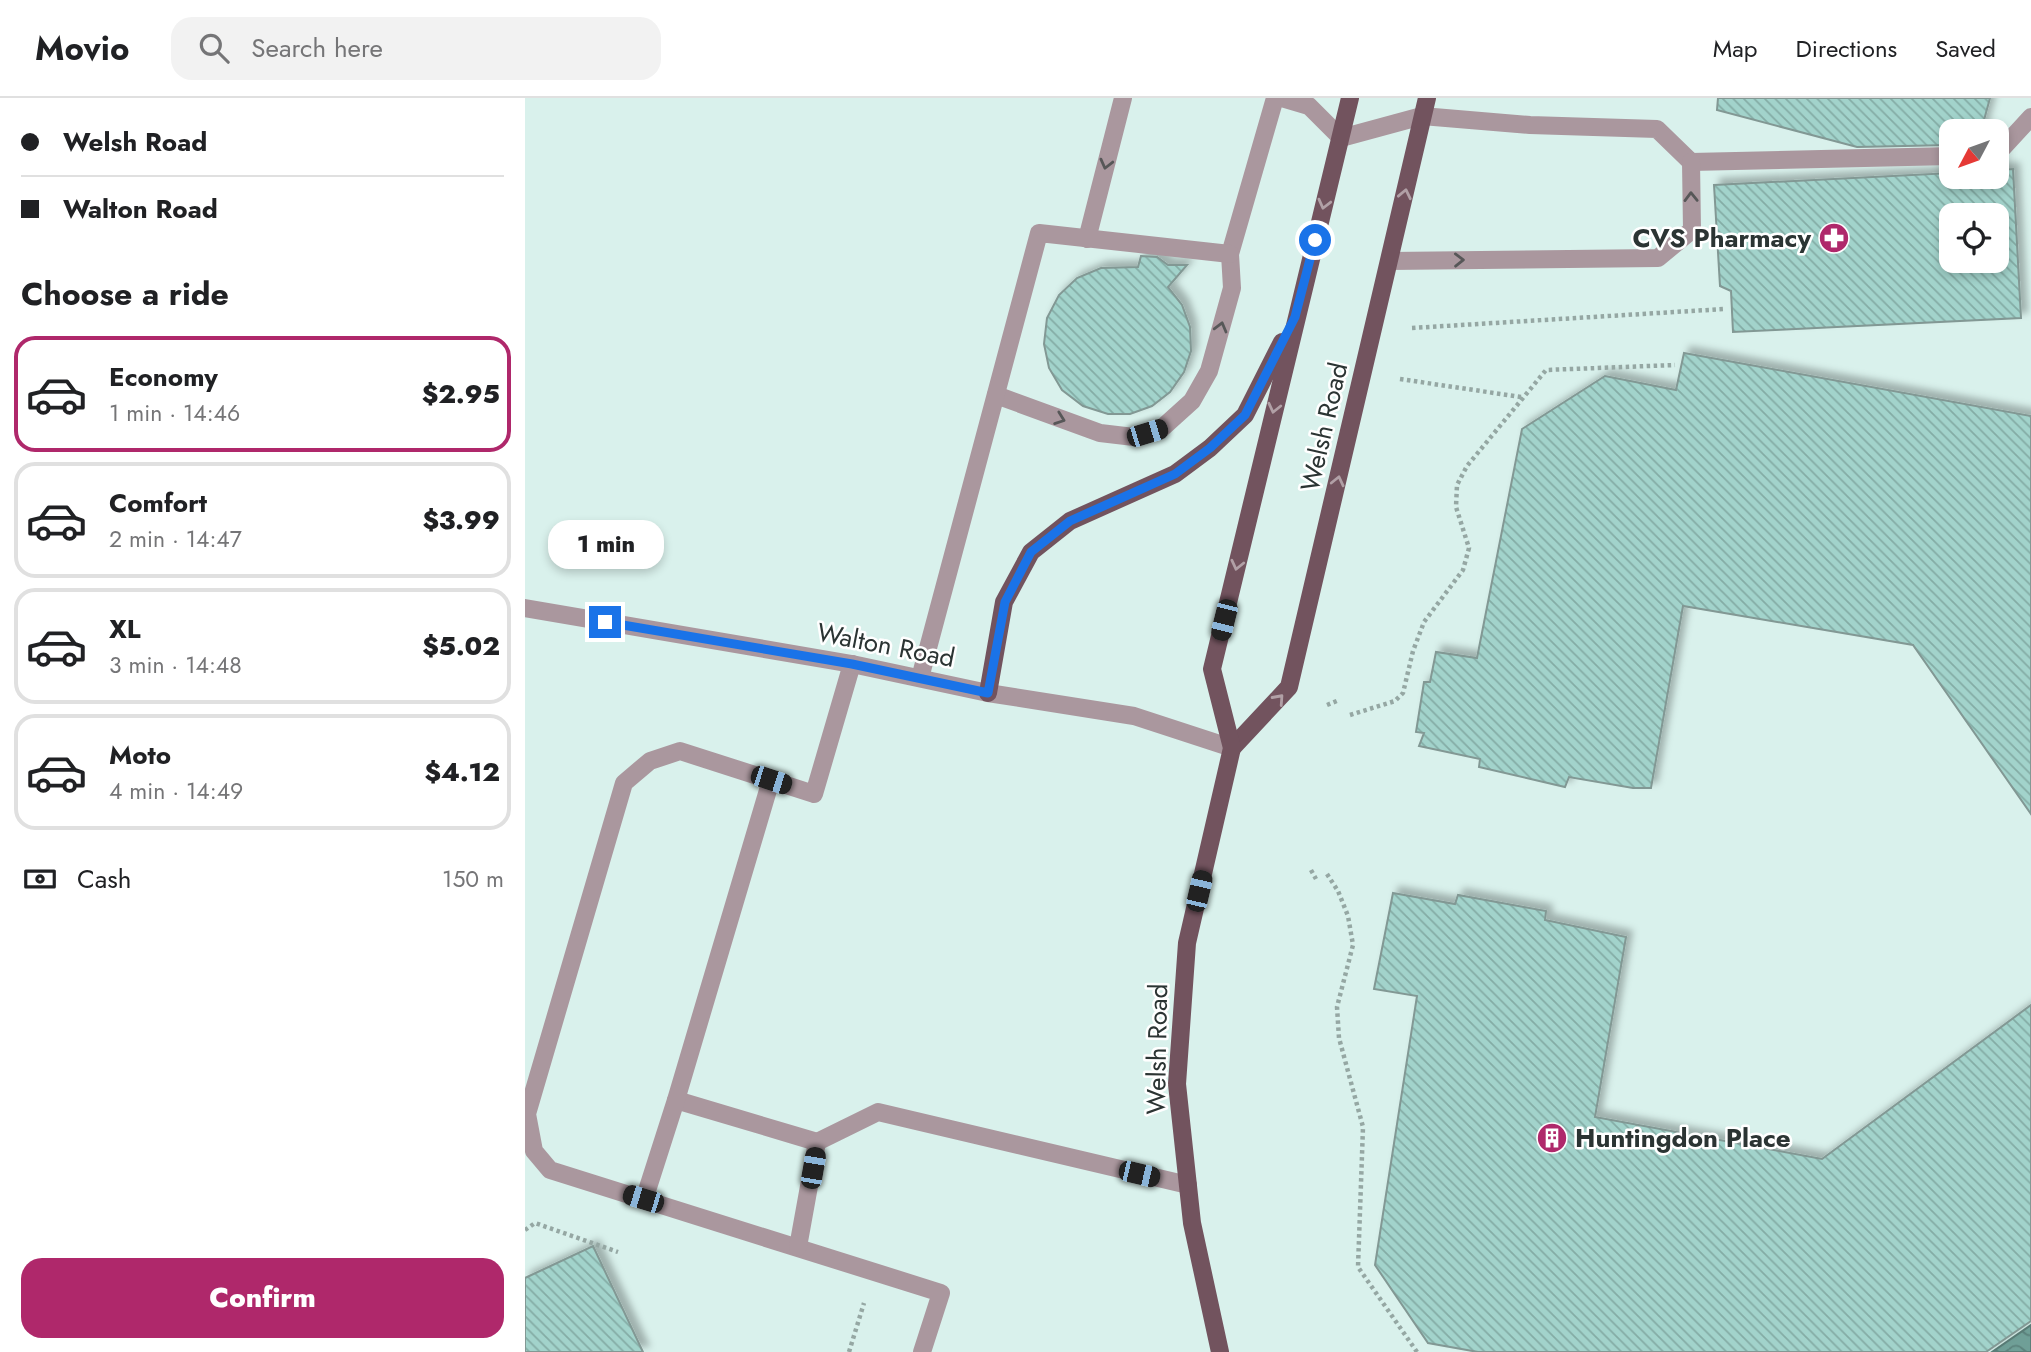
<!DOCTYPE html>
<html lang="en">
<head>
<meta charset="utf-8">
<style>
  body { margin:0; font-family:Jost,sans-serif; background:#f2f2f2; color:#202124; height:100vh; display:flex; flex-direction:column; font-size:26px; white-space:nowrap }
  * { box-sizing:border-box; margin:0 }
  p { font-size:23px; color:#757577 }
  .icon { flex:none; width:38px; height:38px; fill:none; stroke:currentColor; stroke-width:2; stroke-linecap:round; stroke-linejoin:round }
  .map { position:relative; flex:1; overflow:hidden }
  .sheet { display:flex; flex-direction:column; background:#fff; width:525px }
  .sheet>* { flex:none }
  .banner { display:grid; align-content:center; height:154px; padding:0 21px; background:#fff }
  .needle { width:46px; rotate:229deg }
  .tools { position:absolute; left:1414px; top:21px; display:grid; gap:14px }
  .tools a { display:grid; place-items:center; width:70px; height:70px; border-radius:14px; background:#fff; box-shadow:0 4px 10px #0003; font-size:35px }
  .end { position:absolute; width:32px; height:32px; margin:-16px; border:9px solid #1a73e8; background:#fff; box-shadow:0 0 0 4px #fff }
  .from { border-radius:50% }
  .bubble { position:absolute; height:49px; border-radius:21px; background:#fff; box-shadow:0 4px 10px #0003; font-size:23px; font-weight:800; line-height:49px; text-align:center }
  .car { position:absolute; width:21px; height:42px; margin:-21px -10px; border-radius:9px; box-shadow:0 0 5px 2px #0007; background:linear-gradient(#222 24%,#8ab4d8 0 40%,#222 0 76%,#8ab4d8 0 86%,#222 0) }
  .banner b { display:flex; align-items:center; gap:24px; height:66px; font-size:26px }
  .banner b+b { border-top:2px solid #e0e0e0 }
  .banner i { width:18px; height:18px; background:#202124 }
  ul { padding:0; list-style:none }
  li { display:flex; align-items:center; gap:21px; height:116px; margin:0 14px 10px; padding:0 7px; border:4px solid #e0e0e0; border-radius:21px }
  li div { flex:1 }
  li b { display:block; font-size:26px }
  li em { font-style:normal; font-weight:800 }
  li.current { border-color:#af286b }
  li>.icon { width:63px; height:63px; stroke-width:1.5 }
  h2 { padding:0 21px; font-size:32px; line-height:84px }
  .pay { display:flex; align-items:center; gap:18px; height:77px; padding:0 21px; font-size:26px }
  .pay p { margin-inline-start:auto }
  .cta { display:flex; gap:14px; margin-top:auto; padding:14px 21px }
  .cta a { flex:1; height:80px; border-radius:21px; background:#af286b; color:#fff; font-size:28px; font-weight:800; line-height:80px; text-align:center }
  header { display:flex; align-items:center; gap:42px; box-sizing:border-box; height:98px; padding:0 35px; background:#fff; border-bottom:2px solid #e0e0e0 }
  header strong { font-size:33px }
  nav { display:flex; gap:38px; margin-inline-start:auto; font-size:24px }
  .search { width:490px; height:63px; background:#f2f2f2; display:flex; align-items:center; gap:18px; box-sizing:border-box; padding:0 24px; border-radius:21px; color:#757577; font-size:26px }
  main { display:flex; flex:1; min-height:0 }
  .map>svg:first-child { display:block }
  .water { fill:url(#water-waves); stroke:#5b7f79; stroke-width:2 }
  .building { fill:url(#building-back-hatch); stroke:#829894; stroke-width:2; fill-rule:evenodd; filter:url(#shadow) }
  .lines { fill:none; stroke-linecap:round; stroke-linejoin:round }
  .path { stroke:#95a7a3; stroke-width:4.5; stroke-dasharray:3.5 3.5; stroke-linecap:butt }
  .service { stroke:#aa979e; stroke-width:18 }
  .minor { stroke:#aa979e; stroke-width:18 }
  .primary { stroke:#72535e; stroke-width:18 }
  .oneway { stroke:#575758 }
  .oneway2 { stroke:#b1a0a6 }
  .route { stroke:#1a73e8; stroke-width:9 }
  .labels { text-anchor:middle; stroke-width:5; stroke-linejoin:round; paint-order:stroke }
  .poi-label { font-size:26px; font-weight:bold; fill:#2b3433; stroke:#fff; text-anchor:end }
  .street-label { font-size:26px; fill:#2b3433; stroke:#fff }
</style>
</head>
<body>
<header>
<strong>Movio</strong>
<div class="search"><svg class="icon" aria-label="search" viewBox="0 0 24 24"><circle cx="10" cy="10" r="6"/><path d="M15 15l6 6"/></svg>Search here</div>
<nav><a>Map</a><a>Directions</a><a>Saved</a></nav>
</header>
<main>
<section class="sheet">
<div class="banner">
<b><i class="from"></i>Welsh Road</b>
<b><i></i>Walton Road</b>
</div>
<h2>Choose a ride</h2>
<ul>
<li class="current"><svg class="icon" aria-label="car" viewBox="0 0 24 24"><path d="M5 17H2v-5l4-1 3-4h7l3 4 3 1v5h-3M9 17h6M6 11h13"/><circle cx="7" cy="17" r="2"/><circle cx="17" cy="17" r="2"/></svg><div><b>Economy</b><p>1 min · 14:46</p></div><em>$2.95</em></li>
<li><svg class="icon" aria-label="car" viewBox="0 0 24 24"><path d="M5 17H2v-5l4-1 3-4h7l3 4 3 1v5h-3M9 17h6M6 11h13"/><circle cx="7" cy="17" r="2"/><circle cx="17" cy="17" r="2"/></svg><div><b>Comfort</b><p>2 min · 14:47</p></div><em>$3.99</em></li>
<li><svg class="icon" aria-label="car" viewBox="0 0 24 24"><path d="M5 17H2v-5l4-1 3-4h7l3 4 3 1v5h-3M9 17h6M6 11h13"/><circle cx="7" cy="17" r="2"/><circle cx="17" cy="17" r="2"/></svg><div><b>XL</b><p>3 min · 14:48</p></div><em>$5.02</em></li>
<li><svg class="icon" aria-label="car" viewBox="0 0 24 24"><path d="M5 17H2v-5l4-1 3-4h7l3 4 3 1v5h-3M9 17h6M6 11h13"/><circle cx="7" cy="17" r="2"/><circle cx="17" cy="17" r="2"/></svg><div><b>Moto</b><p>4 min · 14:49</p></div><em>$4.12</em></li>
</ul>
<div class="pay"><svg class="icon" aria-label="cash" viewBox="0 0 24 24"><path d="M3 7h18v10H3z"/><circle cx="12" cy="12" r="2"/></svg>Cash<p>150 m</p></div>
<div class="cta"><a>Confirm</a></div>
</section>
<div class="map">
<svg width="1506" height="1254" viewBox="0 0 1506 1254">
  <defs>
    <pattern id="water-waves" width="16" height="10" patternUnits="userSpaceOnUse" patternTransform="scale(1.75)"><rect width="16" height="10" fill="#6f9f97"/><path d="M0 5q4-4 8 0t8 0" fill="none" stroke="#5b827c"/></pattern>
    <pattern id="building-back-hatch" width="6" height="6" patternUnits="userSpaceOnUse" patternTransform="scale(1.75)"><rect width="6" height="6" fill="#a2d3cb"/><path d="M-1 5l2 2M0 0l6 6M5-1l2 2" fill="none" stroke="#84aca5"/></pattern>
    <filter id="shadow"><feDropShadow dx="6" dy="-6" stdDeviation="3.5" flood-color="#0004"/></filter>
  </defs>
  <rect width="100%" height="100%" fill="#d9f1ec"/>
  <path class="water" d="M 1506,1227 L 1506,1254 L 1467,1254 Z"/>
  <g class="building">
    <path d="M 1193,0 L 1465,0 L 1456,33 L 1426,33 L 1426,47 L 1332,49 L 1192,12 Z"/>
    <path d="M 1488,71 L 1496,220 L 1208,234 L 1206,193 L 1195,188 L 1189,87 L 1426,75 L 1426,79 L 1472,79 L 1472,72 ZM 1426,117 L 1472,117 L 1472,163 L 1426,163 Z"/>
    <path d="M 616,158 L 632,159 L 643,167 L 662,167 L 643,189 L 657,207 L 665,229 L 666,253 L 659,274 L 645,294 L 627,308 L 605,316 L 583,316 L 558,308 L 537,292 L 524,270 L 519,246 L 522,220 L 534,197 L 552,180 L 576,170 L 613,169 Z"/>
    <path d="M 1159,255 L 1506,318 L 1506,716 L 1388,547 L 1158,508 L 1126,690 L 1108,690 L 1044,679 L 1040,689 L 954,669 L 955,661 L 894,648 L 899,635 L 891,634 L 899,584 L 905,584 L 911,554 L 952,560 L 997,331 L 1080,278 L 1151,292 Z"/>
    <path d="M 868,795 L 930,806 L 933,797 L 1021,813 L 1020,822 L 1101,839 L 1070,1019 L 1297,1061 L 1506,907 L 1506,1223 L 1461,1254 L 953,1254 L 903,1245 L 850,1167 L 892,898 L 849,891 Z"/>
    <path d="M 68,1148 L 118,1254 L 0,1254 L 0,1180 Z"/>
  </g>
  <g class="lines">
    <g class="path">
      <path d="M 887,230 L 1199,211"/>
      <path d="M 875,281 L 996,299"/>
      <path d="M 802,607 L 814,602"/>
      <path d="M 825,617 L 870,603 L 878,595 L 888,553 L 899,524 L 938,472 L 944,450 L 931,409 L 932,387 L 942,368 L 1021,272 L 1150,267"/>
      <path d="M 786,772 L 791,781"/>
      <path d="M 802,776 L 813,793 L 823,818 L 828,847 L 812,909 L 814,940 L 838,1029 L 833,1169 L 892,1254"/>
      <path d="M 0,1132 L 10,1125 L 93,1154"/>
      <path d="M 324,1254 L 339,1205"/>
    </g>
    <g class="service">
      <path d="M 757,0 L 784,8 L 816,40 L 897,18 L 1005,27 L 1132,31 L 1166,64 L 1426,58"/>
      <path d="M 1472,56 L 1506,19"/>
      <path d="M 562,141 L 598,0"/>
      <path d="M 865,163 L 1133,160 L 1167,132 L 1166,64"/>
      <path d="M 471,297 L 575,335 L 609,339 L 636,331 L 667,303 L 684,273 L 707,190 L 705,156 L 750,0"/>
      <path d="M 327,566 L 289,696 L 155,653 L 125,663 L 99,685 L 2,1016 L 9,1053 L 25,1072 L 416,1195 L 397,1254"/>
      <path d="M 395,580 L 514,135 L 705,156"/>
      <path d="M 151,1002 L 292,1044"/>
      <path d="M 119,1102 L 151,1002 L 246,682"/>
      <path d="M 273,1149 L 292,1044 L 353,1014 L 663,1087"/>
    </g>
    <path class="minor" d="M 0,510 L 327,566 L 463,595 L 609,618 L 707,650"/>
    <g class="primary">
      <path d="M 463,595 L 479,504 L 506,454 L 545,423 L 650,376 L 685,350 L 720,317 L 757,244"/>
      <path d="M 707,650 L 764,589 L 902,0"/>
      <path d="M 695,1254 L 667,1125 L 652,986 L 662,845 L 707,650 L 687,571 L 825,0"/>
    </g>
  </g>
  <defs><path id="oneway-chevron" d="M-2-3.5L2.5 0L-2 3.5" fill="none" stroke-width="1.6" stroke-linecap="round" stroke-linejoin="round" transform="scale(1.75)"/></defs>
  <g class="oneway">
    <use href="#oneway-chevron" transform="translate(581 66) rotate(104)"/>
    <use href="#oneway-chevron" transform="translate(1166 99) rotate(-91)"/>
    <use href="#oneway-chevron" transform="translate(934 162) rotate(-1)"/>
    <use href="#oneway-chevron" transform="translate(696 229) rotate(-75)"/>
    <use href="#oneway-chevron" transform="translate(535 321) rotate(20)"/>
  </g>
  <g class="oneway2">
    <use href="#oneway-chevron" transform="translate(880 96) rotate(-78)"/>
    <use href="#oneway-chevron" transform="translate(799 106) rotate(104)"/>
    <use href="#oneway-chevron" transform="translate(749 310) rotate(103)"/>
    <use href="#oneway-chevron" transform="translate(813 383) rotate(-77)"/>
    <use href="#oneway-chevron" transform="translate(712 467) rotate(103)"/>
    <use href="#oneway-chevron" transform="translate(754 601) rotate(-48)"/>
  </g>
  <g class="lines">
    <path class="route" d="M 80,524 L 327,566 L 463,595 L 480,504 L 506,454 L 545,423 L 650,376 L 685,350 L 720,317 L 770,219 L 790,142"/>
  </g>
  <defs>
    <g id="pharmacy-disc" transform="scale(1.575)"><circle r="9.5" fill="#af286b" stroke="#fff"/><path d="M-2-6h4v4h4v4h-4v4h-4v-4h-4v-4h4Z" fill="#fff"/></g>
    <g id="building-disc" transform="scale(1.575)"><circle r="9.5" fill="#af286b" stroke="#fff"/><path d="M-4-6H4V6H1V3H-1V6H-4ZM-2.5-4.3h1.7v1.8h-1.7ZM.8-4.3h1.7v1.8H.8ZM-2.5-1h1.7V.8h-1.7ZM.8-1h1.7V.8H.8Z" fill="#fff"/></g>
  </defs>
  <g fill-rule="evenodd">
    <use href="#pharmacy-disc" x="1309" y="140"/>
    <use href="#building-disc" x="1027" y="1040"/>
  </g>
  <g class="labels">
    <g class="poi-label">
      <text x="1286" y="149">CVS Pharmacy</text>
      <text x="1050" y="1049" text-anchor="start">Huntingdon Place</text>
    </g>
    <g class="street-label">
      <text transform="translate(799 329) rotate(-77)" y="9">Welsh Road</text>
      <text transform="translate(361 547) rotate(11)" y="9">Walton Road</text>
      <text transform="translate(632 951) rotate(-89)" y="9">Welsh Road</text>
    </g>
  </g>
</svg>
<div class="tools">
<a><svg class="needle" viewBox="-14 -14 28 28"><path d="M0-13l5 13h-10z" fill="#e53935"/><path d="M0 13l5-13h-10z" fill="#757577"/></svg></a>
<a><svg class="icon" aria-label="locate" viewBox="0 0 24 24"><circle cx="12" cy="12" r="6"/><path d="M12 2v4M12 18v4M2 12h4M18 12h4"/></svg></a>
</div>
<i class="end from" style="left:790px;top:142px"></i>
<i class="end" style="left:80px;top:524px"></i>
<div class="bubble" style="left:23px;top:422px;width:116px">1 min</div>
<i class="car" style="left:622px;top:335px;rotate:73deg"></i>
<i class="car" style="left:699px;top:522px;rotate:194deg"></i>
<i class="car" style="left:246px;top:682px;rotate:108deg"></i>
<i class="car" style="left:674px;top:793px;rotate:13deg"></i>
<i class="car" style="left:288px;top:1070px;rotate:10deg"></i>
<i class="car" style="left:614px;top:1076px;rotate:103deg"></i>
<i class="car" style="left:118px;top:1101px;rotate:287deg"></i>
</div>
</main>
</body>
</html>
